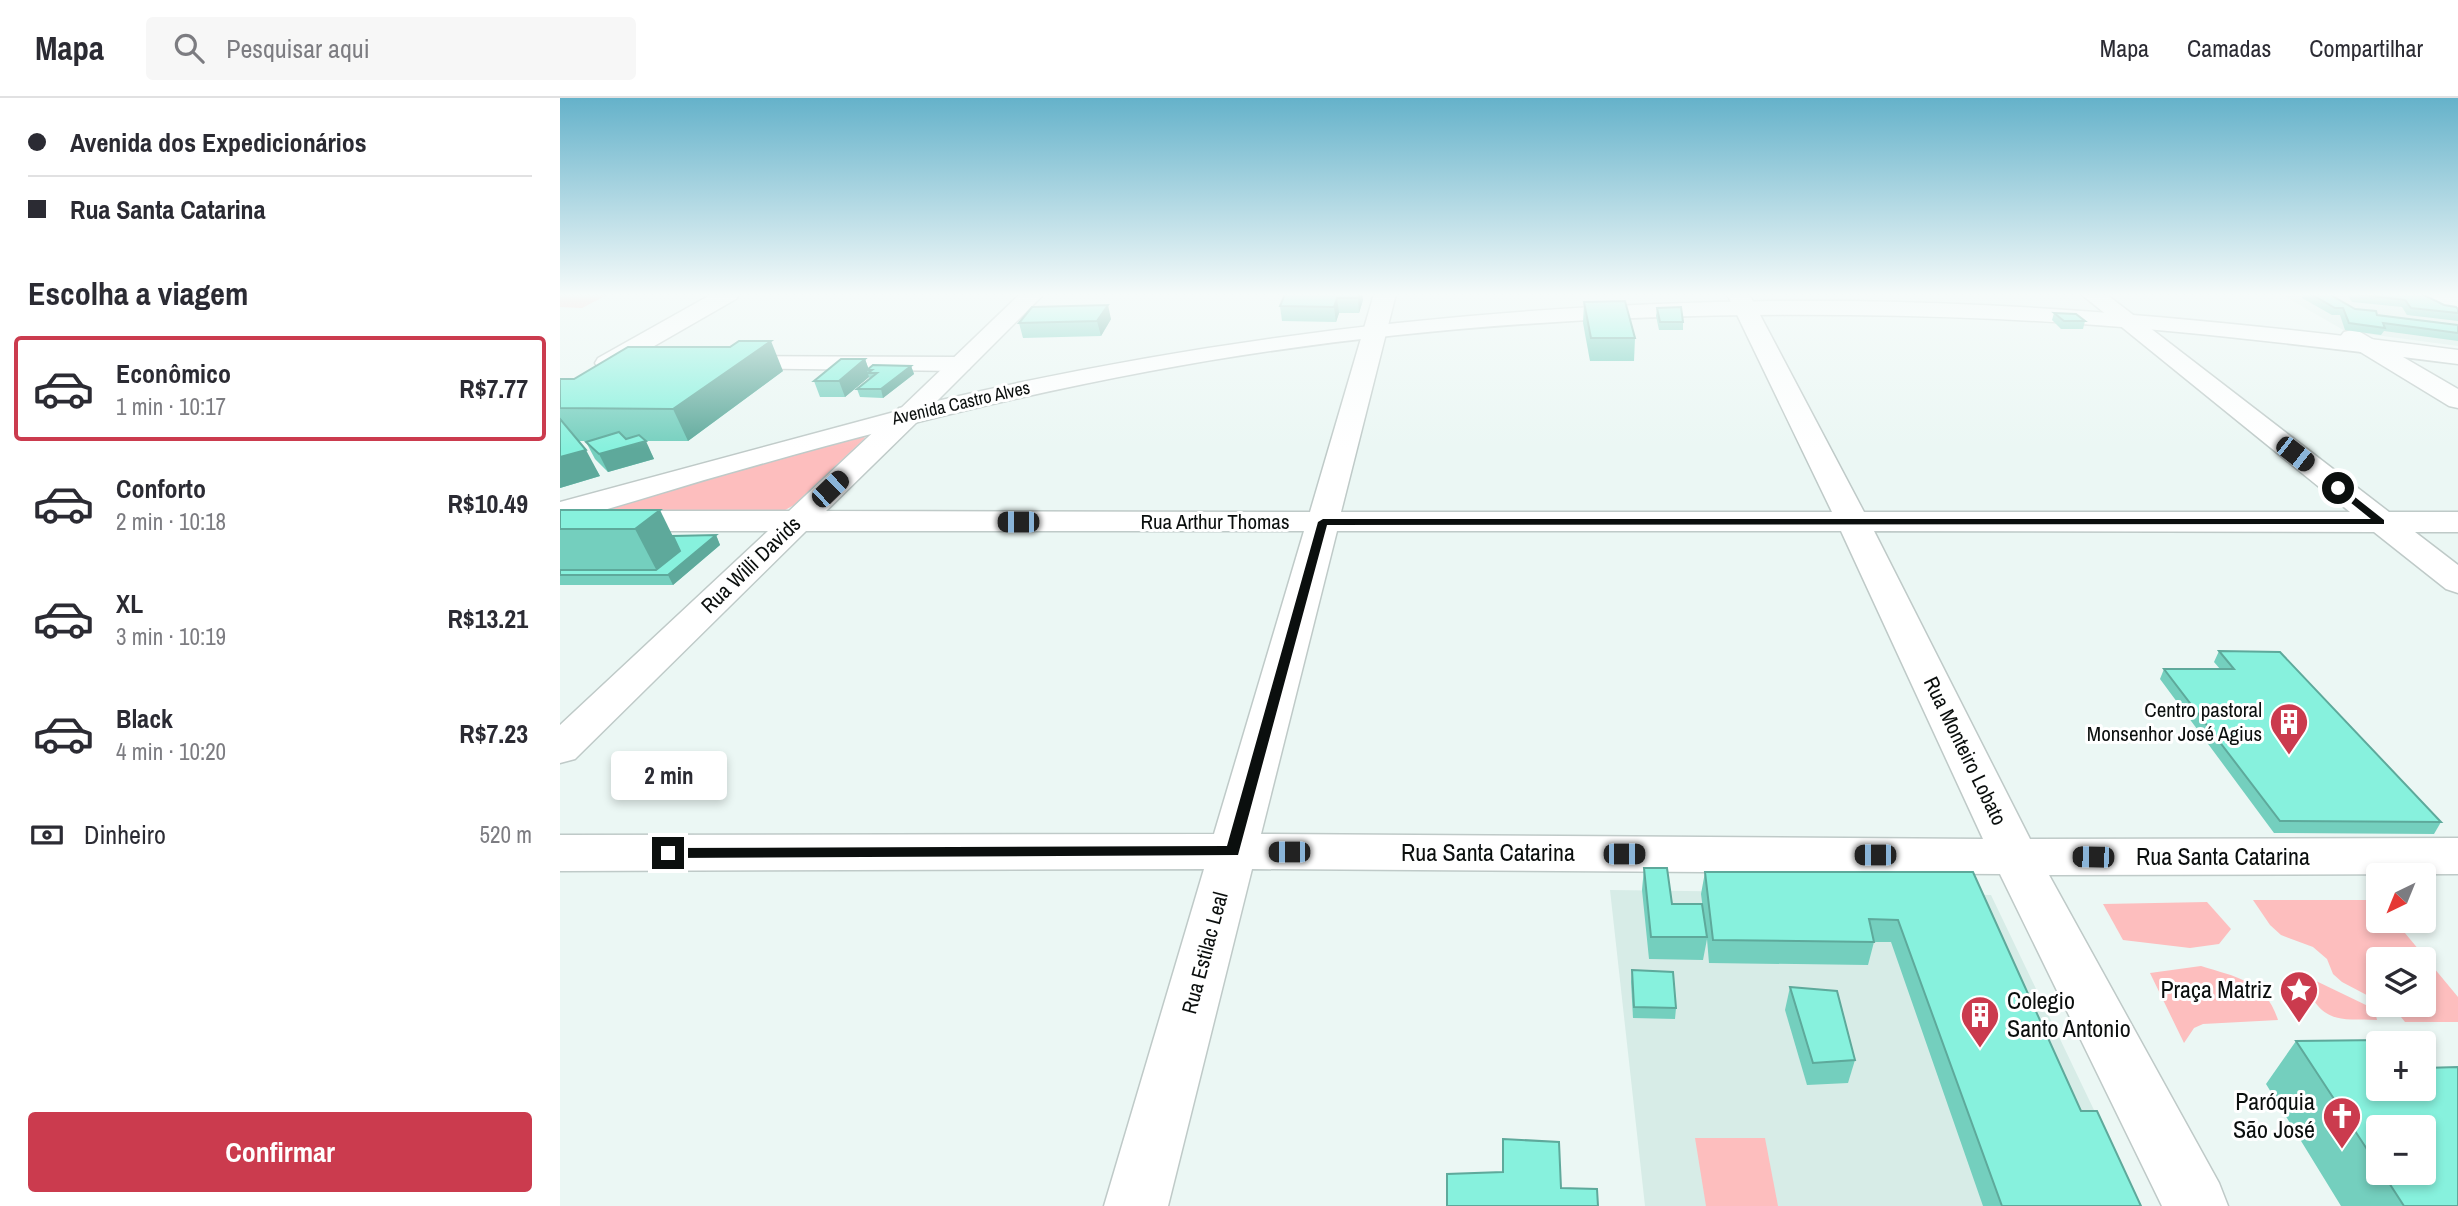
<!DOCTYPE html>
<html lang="pt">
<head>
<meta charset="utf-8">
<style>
  body { margin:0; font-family:"Archivo Narrow",sans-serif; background:#f7f7f7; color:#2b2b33; height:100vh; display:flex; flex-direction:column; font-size:26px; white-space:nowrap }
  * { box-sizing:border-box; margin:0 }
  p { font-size:23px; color:#7c7c81 }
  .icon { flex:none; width:38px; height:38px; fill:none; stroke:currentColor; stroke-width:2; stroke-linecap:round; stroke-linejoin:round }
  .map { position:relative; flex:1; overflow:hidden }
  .details { display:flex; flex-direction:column; background:#fff; width:560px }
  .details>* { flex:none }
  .banner { display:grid; align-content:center; height:154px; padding:0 28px; background:#fff }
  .needle { width:46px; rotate:223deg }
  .fabs { position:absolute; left:1806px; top:765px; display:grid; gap:14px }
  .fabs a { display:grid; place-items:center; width:70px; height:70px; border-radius:7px; background:#fff; box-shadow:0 4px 10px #0003; font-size:35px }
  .end { position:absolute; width:32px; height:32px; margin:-16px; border:9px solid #0b0f0e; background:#fff; box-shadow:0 0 0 4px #fff }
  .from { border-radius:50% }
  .bubble { position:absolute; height:49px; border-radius:7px; background:#fff; box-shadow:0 4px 10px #0003; font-size:23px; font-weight:700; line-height:49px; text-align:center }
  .car { position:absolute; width:21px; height:42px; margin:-21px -10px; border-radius:9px; box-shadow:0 0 5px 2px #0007; background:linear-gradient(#222 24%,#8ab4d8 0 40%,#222 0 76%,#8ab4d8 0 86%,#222 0) }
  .banner b { display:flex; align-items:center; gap:24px; height:66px; font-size:26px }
  .banner b+b { border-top:2px solid #e1e1e2 }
  .banner i { width:18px; height:18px; background:#2b2b33 }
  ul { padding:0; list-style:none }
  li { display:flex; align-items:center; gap:21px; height:105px; margin:0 14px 10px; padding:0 14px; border:4px solid transparent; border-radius:7px }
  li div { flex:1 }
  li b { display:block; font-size:26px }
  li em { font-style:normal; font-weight:700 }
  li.active { border-color:#cb3b4e }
  li>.icon { width:63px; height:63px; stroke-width:1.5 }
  h2 { padding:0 28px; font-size:32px; line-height:84px }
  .pay { display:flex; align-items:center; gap:18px; height:77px; padding:0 28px; font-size:26px }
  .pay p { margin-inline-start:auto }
  .primary-button { display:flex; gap:14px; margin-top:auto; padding:14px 28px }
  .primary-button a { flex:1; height:80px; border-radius:7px; background:#cb3b4e; color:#fff; font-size:28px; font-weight:700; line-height:80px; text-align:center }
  header { display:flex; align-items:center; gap:42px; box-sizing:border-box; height:98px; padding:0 35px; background:#fff; border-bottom:2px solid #e1e1e2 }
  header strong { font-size:33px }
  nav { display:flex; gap:38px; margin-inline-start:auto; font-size:24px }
  .search { width:490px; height:63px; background:#f7f7f7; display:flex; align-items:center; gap:18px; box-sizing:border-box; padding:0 24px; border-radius:7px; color:#7c7c81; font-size:26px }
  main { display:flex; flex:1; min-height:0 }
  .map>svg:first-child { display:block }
  .built { fill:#d7ece7 }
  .green { fill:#fdbebe }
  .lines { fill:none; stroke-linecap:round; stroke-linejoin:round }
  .minor-casing { stroke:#bfcac8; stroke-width:3 }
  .major-casing { stroke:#bfcac8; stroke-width:3 }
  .minor { fill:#fff; fill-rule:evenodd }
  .major { fill:#fff; fill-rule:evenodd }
  .wall { fill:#74cfbe; fill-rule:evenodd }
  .shaded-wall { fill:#5ea99b }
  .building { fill:#87f1dd; stroke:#5ea99b; stroke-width:2 }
  .route { fill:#0b0f0e }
  .labels { text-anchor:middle; stroke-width:6; stroke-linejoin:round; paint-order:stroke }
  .far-street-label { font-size:18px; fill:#0b0f0e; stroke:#fff }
  .street-label { font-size:21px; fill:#0b0f0e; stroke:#fff }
  .poi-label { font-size:21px; fill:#0b0f0e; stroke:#fff; text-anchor:end }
  .near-street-label { font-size:24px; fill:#0b0f0e; stroke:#fff }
  .near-poi-label { font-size:24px; fill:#0b0f0e; stroke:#fff; text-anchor:end }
</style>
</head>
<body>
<header>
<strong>Mapa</strong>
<div class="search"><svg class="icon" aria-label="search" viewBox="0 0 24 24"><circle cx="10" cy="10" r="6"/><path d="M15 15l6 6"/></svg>Pesquisar aqui</div>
<nav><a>Mapa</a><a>Camadas</a><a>Compartilhar</a></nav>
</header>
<main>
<section class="details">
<div class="banner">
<b><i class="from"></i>Avenida dos Expedicionários</b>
<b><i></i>Rua Santa Catarina</b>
</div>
<h2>Escolha a viagem</h2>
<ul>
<li class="active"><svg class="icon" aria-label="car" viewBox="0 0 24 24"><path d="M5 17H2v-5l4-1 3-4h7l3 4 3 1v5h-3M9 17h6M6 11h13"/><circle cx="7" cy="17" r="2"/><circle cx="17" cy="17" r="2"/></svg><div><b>Econômico</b><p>1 min · 10:17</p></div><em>R$7.77</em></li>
<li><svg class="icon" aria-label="car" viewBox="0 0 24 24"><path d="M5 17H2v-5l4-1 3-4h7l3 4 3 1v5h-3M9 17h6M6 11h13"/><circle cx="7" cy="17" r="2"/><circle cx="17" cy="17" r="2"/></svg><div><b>Conforto</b><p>2 min · 10:18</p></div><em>R$10.49</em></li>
<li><svg class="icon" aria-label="car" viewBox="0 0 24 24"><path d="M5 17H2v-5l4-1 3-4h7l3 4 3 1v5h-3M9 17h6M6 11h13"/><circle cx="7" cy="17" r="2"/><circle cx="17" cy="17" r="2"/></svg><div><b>XL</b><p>3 min · 10:19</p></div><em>R$13.21</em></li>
<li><svg class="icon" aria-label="car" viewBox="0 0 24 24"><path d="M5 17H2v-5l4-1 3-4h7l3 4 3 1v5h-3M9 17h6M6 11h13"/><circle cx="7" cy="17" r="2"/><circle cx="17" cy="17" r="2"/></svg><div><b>Black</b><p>4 min · 10:20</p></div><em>R$7.23</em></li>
</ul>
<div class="pay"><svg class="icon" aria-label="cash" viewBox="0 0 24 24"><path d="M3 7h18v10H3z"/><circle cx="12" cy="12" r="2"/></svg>Dinheiro<p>520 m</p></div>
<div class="primary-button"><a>Confirmar</a></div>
</section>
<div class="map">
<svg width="1898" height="1108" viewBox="0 0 1898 1108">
  <rect width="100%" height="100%" fill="#ebf7f4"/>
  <g class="built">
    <path d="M 1721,196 L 1858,196 L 1898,216 L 1898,248 L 1785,233 Z"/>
    <path d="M 1050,792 L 1431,797 L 1580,1108 L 1085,1108 Z"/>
  </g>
  <g class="green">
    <path d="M 0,196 L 49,196 L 22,210 L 0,209 Z"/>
    <path d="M 303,337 L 305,340 L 234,407 L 220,415 L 38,416 L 34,411 Z"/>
    <path d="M 1693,802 L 1817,802 L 1818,822 L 1835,823 L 1898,899 L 1898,924 L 1845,924 L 1833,909 L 1827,907 L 1864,906 L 1864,861 L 1818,861 L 1818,903 L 1782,884 L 1773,876 L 1767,861 L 1753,849 L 1721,837 L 1710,827 Z"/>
    <path d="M 1647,804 L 1671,831 L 1659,846 L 1630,850 L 1563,842 L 1543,806 Z"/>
    <path d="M 1641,868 C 1676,879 1706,883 1718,922 L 1643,926 L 1634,930 L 1624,945 L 1590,875 Z"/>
    <path d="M 1754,882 L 1808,908 L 1815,913 L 1817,922 C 1781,921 1763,926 1746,888 Z"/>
    <path d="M 1135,1040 L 1205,1040 L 1218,1108 L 1146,1108 Z"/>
  </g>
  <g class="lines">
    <g class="minor-casing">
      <g id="minor">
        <path d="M 152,196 L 179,196 L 176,201 L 56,270 L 47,272 L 38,270 L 35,265 L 38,260 Z"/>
        <path d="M 814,196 L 836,196 L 781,414 L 1272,414 L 1167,196 L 1189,196 L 1304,414 L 1790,414 L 1521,196 L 1546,196 L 1829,414 L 1898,414 L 1898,434 L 1855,434 L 1898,467 L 1898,495 L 1886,491 L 1814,434 L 1314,433 L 1470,741 L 1898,740 L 1898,776 L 1489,777 L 1659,1085 L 1668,1108 L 1602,1108 L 1440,776 L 692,771 L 608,1108 L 544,1108 L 644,771 L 0,773 L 0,737 L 654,736 L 744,433 L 246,433 L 15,661 L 0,665 L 0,627 L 208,433 L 0,433 L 0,413 L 229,413 L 339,310 L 349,308 L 359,310 L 363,316 L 359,322 L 266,413 L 750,414 ZM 777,433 L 1281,433 L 1423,741 L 701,736 Z"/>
        <path d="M 1864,196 L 1893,196 L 1898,199 L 1898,214 L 1867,201 Z"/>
        <path d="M 1792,232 L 1800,234 L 1898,291 L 1898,310 L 1889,308 L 1784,244 L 1780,239 L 1784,234 Z"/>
        <path d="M 167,258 L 400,259 L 409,261 L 412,266 L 409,271 L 400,273 L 158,270 L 155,265 L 158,260 Z"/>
      </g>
    </g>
    <g class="major-casing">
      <path id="major" d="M 460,196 L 484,196 L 377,303 C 675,233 978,201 1285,203 C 1490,205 1694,226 1898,252 L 1898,266 C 1745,247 1591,228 1437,221 C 1153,209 869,221 590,273 C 450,299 313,334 176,373 C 118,389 59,409 0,424 L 0,404 L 338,313 Z"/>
    </g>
    <use href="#minor" class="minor"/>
    <use href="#major" class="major"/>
  </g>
  <g class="wall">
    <path d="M 802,196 L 803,202 L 799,215 L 779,215 L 776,224 L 722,223 L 720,208 Z"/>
    <path d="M 1744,196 L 1769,196 L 1795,211 L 1817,217 L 1898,227 L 1898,243 L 1824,233 L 1821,237 L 1785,232 L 1780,217 L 1772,217 L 1742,200 Z"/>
    <path d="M 1787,196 L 1862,196 L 1884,207 L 1898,211 L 1898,223 L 1847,217 L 1842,209 L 1792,204 Z"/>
    <path d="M 1024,204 L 1075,240 L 1074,263 L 1030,263 L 1023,225 Z"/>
    <path d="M 1097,210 L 1123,224 L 1123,232 L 1099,232 L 1096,218 Z"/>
    <path d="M 1494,215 L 1525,223 L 1523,231 L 1501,231 L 1492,222 Z"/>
    <path d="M 551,221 L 541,238 L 463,240 L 459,225 Z"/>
    <path d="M 305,261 L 308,270 L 351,268 L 354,276 L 323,300 L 300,299 L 297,291 L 310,281 L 309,279 L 285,299 L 260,299 L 254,283 Z"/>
    <path d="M 223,273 L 128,343 L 85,343 L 94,361 L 48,374 L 35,361 L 26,344 L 28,343 L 18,343 L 40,378 L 0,390 L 0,281 Z"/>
    <path d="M 0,412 L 113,438 L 156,437 L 160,447 L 113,487 L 0,487 Z"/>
    <path d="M 1659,553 L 1881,724 L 1874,736 L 1714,735 L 1600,581 L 1604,571 L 1660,571 L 1654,564 Z"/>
    <path d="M 1084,770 L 1112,806 L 1145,827 L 1141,796 L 1145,774 L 1413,774 L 1521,1013 L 1581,1108 L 1423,1108 L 1331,844 L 1314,844 L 1308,867 L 1149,865 L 1147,841 L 1143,862 L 1089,861 L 1082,792 Z"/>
    <path d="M 1072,872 L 1116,910 L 1115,921 L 1073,920 L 1071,884 Z"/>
    <path d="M 1230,889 L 1295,962 L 1288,985 L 1247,987 L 1225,912 Z"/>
    <path d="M 1736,943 L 1818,990 L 1898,1108 L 1781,1108 L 1706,986 ZM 1818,1029 L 1864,1074 L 1818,1074 Z"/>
  </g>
  <g class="shaded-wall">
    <path d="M 799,196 L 802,196 L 803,202 L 799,215 L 798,200 Z"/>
    <path d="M 777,200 L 779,215 L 776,224 L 774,209 Z"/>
    <path d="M 548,207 L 551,221 L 541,238 L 537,223 Z"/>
    <path d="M 211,243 L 223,273 L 128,343 L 113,311 Z"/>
    <path d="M 305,261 L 309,272 L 307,272 L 309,279 L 285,299 L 279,283 Z"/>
    <path d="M 351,268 L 354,276 L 323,300 L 321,291 Z"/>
    <path d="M 86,343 L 94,361 L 48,374 L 39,356 Z"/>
    <path d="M 26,352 L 40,378 L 0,390 L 0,359 Z"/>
    <path d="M 100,412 L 125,463 L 99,477 L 75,431 Z"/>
    <path d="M 156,437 L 160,447 L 113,487 L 108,477 Z"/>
  </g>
  <g class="building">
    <path d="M 725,196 L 799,196 L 798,200 L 777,200 L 774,209 L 720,208 Z"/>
    <path d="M 1751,196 L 1769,196 L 1795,211 L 1816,213 L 1817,217 L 1898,227 L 1898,235 L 1823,225 L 1825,230 L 1789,225 L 1783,210 L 1775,210 Z"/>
    <path d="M 1795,196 L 1862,196 L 1884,207 L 1896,209 L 1898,211 L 1898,215 L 1851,210 L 1845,202 Z"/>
    <path d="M 1065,203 L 1075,240 L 1031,240 L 1024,204 Z"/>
    <path d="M 548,207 L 537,223 L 459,225 L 472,209 Z"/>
    <path d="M 1121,209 L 1123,224 L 1100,224 L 1097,210 Z"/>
    <path d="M 1494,215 L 1516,216 L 1525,223 L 1504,223 Z"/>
    <path d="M 179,243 L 211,243 L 113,311 L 0,310 L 0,281 L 14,281 L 68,249 L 170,249 Z"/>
    <path d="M 281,261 L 305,261 L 279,283 L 254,283 Z"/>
    <path d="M 313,267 L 351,268 L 321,291 L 297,291 L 317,275 L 308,275 L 312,272 L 307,272 Z"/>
    <path d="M 0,321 L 26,352 L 0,359 Z"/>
    <path d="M 59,334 L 66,341 L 79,337 L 86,343 L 39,356 L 26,344 Z"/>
    <path d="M 0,412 L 100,412 L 75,431 L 0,431 Z"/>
    <path d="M 156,437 L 108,477 L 0,477 L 0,472 L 96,472 L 120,453 L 113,438 Z"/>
    <path d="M 1659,553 L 1720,554 L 1881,724 L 1720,723 L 1604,571 L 1674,571 Z"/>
    <path d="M 1084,770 L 1107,770 L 1112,806 L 1142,806 L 1147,839 L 1091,839 Z"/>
    <path d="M 1145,774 L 1413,774 L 1521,1013 L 1537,1013 L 1581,1108 L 1442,1108 L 1338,822 L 1309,821 L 1314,844 L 1153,842 Z"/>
    <path d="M 1072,872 L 1113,874 L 1116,910 L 1074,909 Z"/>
    <path d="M 1230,889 L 1277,893 L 1295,962 L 1253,965 Z"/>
    <path d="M 1823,942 L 1825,945 L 1818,945 L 1818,990 L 1864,990 L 1864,970 L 1898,969 L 1898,1108 L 1844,1108 L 1822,1074 L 1864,1074 L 1864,1029 L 1818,1029 L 1818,1068 L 1736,943 Z"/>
    <path d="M 943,1041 L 999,1044 L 1001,1090 L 1037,1091 L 1038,1108 L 887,1108 L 887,1076 L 943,1074 Z"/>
  </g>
  <linearGradient id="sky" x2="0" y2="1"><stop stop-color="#65b2ca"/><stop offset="0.56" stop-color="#f6fbfa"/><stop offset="1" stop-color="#f6fbfa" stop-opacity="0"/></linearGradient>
  <rect width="1898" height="351" fill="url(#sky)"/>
  <path class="route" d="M 1775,388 L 1781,388 L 1824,422 L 1824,426 L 767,427 L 678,757 L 108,760 L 101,755 L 108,750 L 667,748 L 758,424 L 763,421 L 1811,421 L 1775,392 Z"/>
  <defs>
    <g id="building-pin" transform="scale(2.0125)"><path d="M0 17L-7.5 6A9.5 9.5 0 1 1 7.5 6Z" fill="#cb3b4e" stroke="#fff"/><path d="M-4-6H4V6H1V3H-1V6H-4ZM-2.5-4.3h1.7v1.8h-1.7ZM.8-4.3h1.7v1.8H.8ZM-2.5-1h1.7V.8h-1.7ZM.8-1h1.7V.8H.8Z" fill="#fff"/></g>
    <g id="sight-pin" transform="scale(2.0125)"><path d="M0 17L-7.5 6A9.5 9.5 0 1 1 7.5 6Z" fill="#cb3b4e" stroke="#fff"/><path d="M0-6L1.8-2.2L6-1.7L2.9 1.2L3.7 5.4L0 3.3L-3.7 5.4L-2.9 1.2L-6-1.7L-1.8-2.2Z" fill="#fff"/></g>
    <g id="church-pin" transform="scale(2.0125)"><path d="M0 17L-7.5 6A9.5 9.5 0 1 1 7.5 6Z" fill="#cb3b4e" stroke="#fff"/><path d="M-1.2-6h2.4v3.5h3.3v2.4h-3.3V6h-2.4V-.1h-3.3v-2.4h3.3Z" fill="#fff"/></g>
  </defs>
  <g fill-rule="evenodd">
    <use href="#building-pin" x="1729" y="624"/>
    <use href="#sight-pin" x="1739" y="892"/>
    <use href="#building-pin" x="1420" y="917"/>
    <use href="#church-pin" x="1782" y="1018"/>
  </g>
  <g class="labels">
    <g class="far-street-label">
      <text transform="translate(401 305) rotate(-13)" y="6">Avenida Castro Alves</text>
    </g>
    <g class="street-label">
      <text x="655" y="431">Rua Arthur Thomas</text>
      <text transform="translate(191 467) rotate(-44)" y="7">Rua Willi Davids</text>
      <text transform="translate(1405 653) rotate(64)" y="7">Rua Monteiro Lobato</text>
      <text transform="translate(645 855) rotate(-75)" y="7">Rua Estilac Leal</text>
    </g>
    <g class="poi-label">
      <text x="1702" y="619">Centro pastoral<tspan x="1702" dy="24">Monsenhor José Agius</tspan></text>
    </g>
    <g class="near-street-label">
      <text x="928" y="763">Rua Santa Catarina</text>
      <text x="1663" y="767">Rua Santa Catarina</text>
    </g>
    <g class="near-poi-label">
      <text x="1712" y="900">Praça Matriz</text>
      <text x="1447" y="911" text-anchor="start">Colegio<tspan x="1447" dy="28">Santo Antonio</tspan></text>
      <text x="1755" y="1012">Paróquia<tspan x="1755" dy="28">São José</tspan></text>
    </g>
  </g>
</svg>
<div class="fabs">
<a><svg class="needle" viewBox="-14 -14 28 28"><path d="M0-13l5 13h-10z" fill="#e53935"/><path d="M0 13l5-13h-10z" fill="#7c7c81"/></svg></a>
<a><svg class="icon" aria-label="layers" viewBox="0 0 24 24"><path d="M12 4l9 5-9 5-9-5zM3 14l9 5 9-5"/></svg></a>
<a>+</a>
<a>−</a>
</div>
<i class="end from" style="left:1778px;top:390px"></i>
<i class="end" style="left:108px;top:755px"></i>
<div class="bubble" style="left:51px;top:653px;width:116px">2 min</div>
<i class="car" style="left:1735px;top:356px;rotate:128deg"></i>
<i class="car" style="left:270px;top:391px;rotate:46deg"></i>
<i class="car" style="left:458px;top:424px;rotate:270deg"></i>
<i class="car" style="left:729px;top:754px;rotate:270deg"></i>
<i class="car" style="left:1064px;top:756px;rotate:90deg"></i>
<i class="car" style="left:1315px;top:757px;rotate:270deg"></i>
<i class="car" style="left:1533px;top:759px;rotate:271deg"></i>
</div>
</main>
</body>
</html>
